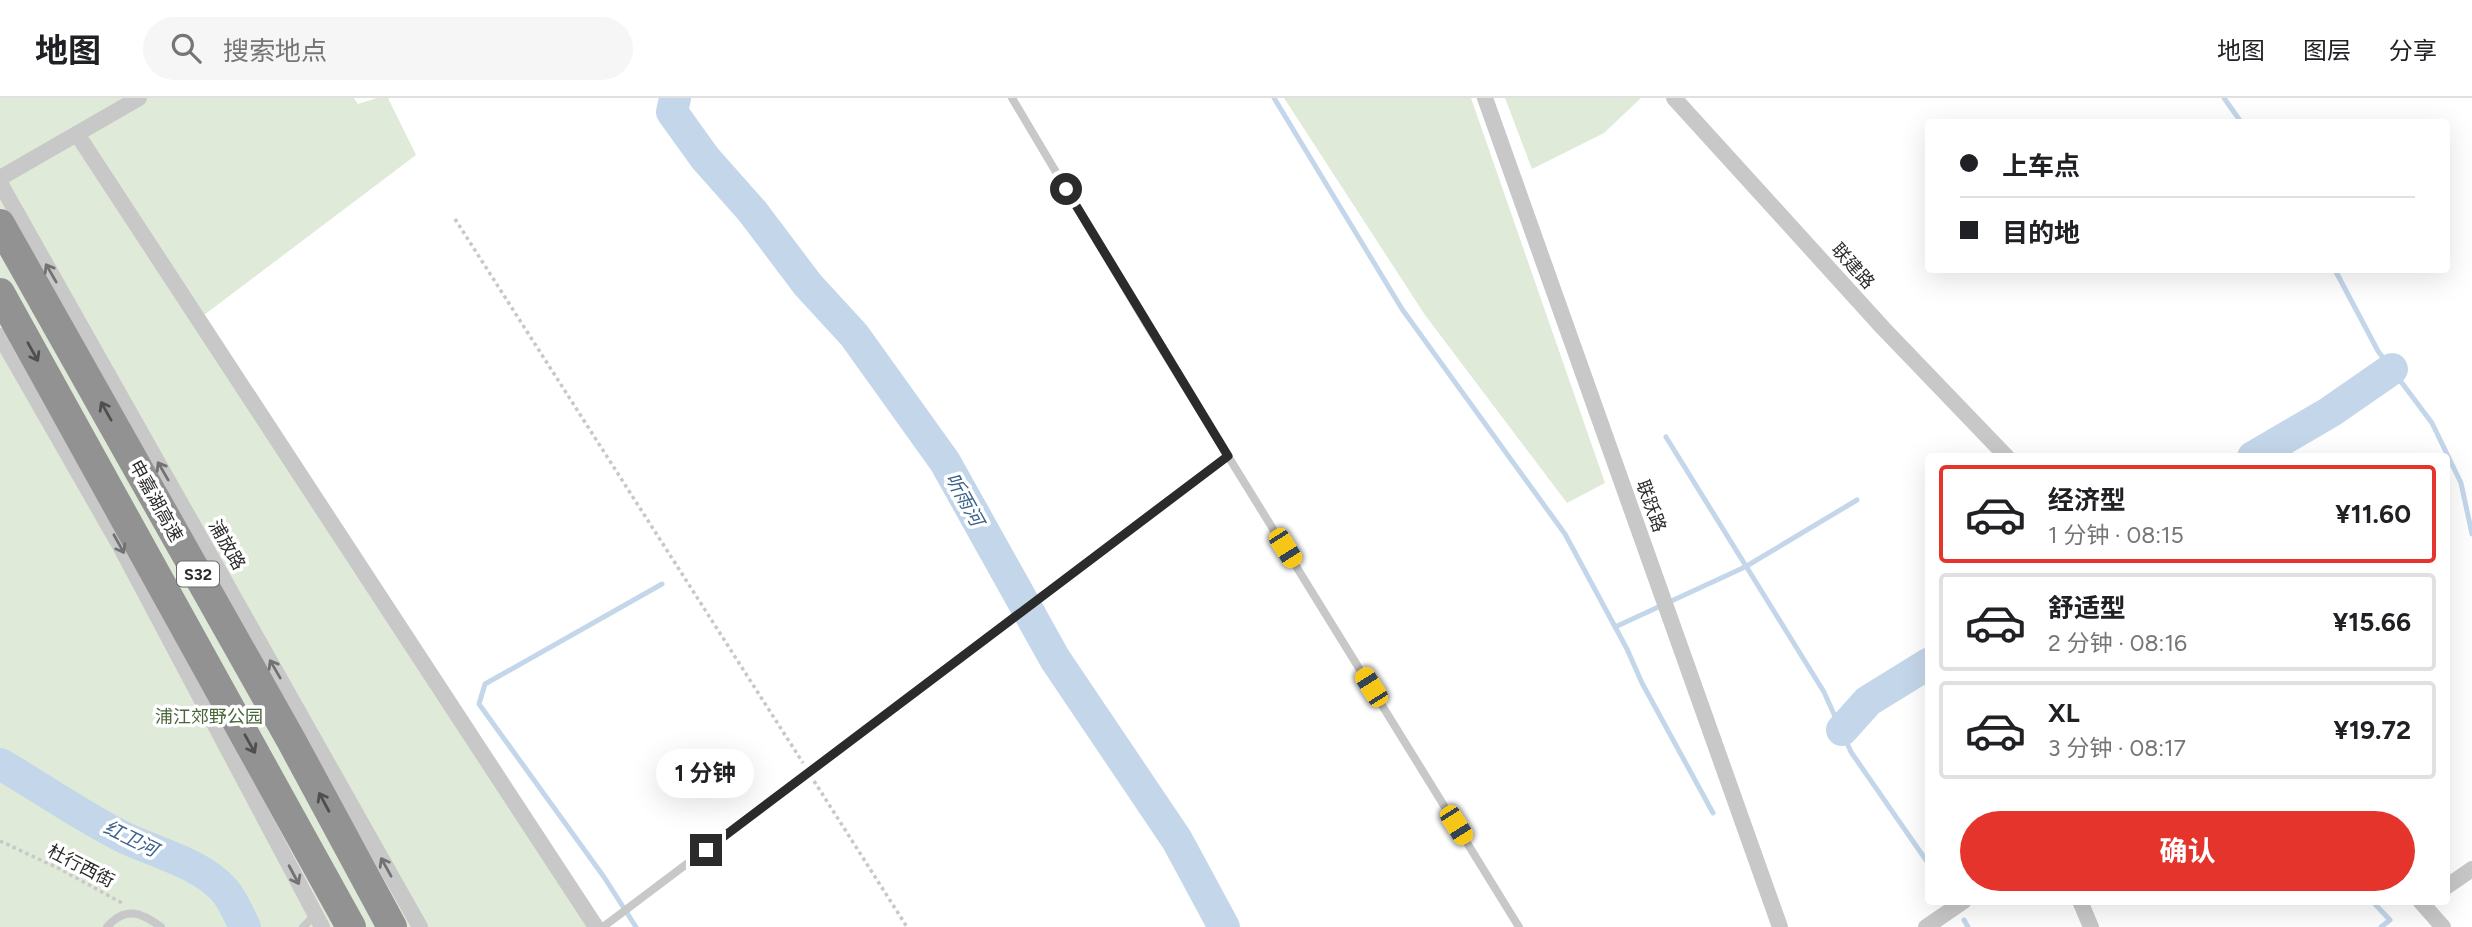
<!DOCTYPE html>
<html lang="zh">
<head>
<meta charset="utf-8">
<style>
  body { margin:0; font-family:Figtree,"Noto Sans SC",sans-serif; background:#f6f6f6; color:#202124; height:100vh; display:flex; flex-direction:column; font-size:26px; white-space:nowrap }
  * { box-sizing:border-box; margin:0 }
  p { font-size:23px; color:#757577 }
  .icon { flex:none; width:38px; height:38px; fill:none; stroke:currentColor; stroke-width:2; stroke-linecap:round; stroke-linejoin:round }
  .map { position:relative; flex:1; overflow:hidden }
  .panel { position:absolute; left:1925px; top:355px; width:525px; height:452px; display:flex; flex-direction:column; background:#fff; border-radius:7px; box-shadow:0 7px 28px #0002 }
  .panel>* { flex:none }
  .banner { position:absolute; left:1925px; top:21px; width:525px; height:154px; border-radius:7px; box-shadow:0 7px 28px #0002; display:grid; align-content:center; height:154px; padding:0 35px; background:#fff }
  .end { position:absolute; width:32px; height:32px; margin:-16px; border:9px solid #2b2b2b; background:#fff; box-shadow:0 0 0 4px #fff }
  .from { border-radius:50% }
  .bubble { position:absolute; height:49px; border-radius:24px; background:#fff; box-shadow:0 7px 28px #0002; font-size:23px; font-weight:700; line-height:49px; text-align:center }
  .car { position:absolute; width:21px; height:42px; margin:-21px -10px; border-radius:9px; box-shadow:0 0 5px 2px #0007; background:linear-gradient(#f5c518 24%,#345 0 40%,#f5c518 0 76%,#345 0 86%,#f5c518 0) }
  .banner b { display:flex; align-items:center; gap:24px; height:66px; font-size:26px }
  .banner b+b { border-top:2px solid #e0e0e0 }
  .banner i { width:18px; height:18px; background:#202124 }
  ul { padding:12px 0 0; list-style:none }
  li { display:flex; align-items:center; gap:21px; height:98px; margin:0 14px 10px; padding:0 21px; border:4px solid #e0e0e0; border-radius:7px }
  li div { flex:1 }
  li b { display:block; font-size:26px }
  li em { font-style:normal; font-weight:700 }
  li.active { border-color:#e4342c }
  li>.icon { width:63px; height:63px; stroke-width:1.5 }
  .button { display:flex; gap:14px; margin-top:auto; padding:14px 35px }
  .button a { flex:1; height:80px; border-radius:42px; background:#e4342c; color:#fff; font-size:28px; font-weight:700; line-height:80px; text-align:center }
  header { display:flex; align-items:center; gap:42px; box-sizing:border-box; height:98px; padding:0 35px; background:#fff; border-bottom:2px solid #e0e0e0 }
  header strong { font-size:33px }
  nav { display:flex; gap:38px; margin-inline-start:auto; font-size:24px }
  .search { width:490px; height:63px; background:#f6f6f6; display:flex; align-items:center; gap:18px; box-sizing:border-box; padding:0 24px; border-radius:38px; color:#757577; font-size:26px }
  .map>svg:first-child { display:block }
  .green { fill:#e0ead8 }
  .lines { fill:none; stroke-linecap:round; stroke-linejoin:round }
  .stream { stroke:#c4d7ea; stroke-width:5 }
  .river { stroke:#c4d7ea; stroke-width:32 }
  .path { stroke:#c8c8c8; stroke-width:3.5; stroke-dasharray:3.5 3.5; stroke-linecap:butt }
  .lane { stroke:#c8c8c8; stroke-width:8 }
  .street { stroke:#c8c8c8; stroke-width:16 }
  .highway { stroke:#929292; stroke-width:30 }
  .oneway { stroke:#727272 }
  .oneway2 { stroke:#4f4f4f }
  .route { stroke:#2b2b2b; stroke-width:9 }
  .labels { text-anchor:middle; stroke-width:7; stroke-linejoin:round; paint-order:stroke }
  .shield { fill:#fff; stroke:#6b6b6b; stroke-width:2 }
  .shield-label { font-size:16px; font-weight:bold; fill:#2b2b2b }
  .street-label { font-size:18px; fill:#2b2b2b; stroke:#fff }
  .park-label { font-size:18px; fill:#49663a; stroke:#fff }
  .water-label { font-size:19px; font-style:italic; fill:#3b638c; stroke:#fff }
</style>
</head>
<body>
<header>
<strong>地图</strong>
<div class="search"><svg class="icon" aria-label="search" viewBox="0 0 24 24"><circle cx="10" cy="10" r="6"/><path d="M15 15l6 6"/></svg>搜索地点</div>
<nav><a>地图</a><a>图层</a><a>分享</a></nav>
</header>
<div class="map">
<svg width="2472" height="829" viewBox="0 0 2472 829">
  <rect width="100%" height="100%" fill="#fff"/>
  <g class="green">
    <path d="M 0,0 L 354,0 L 358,6 L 377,0 L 388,0 L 416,57 L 204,217 L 594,829 L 0,829 Z"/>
    <path d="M 1284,0 L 1471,0 L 1605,385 L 1567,405 L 1425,217 Z"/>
    <path d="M 1505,0 L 1641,0 L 1604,35 L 1532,71 Z"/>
  </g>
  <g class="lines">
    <g class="stream">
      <path d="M 1274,0 L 1402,211 L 1565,436 L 1627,551 L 1642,585 L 1713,715"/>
      <path d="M 2224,0 L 2241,24"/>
      <path d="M 2335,172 L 2378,253 L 2432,325 L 2461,385 L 2472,436"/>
      <path d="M 1666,339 L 1824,594 L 1851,654 L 1928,765"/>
      <path d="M 1615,529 L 1745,469 L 1857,402"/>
      <path d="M 2372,803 L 2390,822 L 2381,829"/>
      <path d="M 1964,822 L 1968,829"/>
      <path d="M 636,829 L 604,779 L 479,606 L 485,586 L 662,486"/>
      <path d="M 1213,829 L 1221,823"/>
    </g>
    <g class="river">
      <path d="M 675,0 L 672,14 L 705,60 L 752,113 L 808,187 L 854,237 L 945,364 L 1055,561 L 1177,742 L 1224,829"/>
      <path d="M 2253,359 L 2330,314 L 2392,271"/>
      <path d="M 1842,632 L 1868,603 L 1928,566"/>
      <path d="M 0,666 C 42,690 81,718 125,740 C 155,754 202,766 224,792 C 233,802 239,817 245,829"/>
    </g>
    <g class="path">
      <path d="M 455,121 L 803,665"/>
      <path d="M 814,683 L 907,829"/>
      <path d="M 0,743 L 60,771 L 122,805"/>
    </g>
    <g class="lane">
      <path d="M 1012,0 L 1147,227 L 1519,829"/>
      <path d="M 107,829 C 125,808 141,814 161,829"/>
      <path d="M 303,829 L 315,817"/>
      <path d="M 603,829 L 1228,358"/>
    </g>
    <g class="street">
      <path d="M 1485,0 L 1780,829"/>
      <path d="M 1674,0 L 1883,230 L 2007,359"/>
      <path d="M 77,36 L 596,829"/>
      <path d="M 0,80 L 139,0"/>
      <path d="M 0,85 L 420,829"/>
      <path d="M 0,238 L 119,446 L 322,829"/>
      <path d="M 2446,789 L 2472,771"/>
      <path d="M 2080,803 L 2091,829"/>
      <path d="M 2420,803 L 2443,829"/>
      <path d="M 1926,829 L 1964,803"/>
    </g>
    <g class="highway">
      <path d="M 0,126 L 291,642 L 392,829"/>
      <path d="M 0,195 L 351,829"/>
    </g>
  </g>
  <defs><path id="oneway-shaft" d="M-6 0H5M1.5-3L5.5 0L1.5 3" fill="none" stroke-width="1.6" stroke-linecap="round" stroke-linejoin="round" transform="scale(1.75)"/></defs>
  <g class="oneway">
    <use href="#oneway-shaft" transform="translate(51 175) rotate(-120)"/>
    <use href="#oneway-shaft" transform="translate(163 373) rotate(-120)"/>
    <use href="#oneway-shaft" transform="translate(119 446) rotate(61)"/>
    <use href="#oneway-shaft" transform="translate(275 571) rotate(-120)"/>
    <use href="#oneway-shaft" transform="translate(386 769) rotate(-119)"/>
    <use href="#oneway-shaft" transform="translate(294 777) rotate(62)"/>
  </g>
  <g class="oneway2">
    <use href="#oneway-shaft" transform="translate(33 254) rotate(61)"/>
    <use href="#oneway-shaft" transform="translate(106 313) rotate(-119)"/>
    <use href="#oneway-shaft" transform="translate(250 646) rotate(61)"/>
    <use href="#oneway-shaft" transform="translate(324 704) rotate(-118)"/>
  </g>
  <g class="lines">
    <path class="route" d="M 706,752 L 1228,358 L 1066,91"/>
  </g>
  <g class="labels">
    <rect class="shield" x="177" y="463.5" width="42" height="25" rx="5"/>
    <g class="shield-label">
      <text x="198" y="482">S32</text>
    </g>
    <g class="street-label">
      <text transform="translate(1853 168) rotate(48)" y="6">联建路</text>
      <text transform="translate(156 403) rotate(61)" y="6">申嘉湖高速</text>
      <text transform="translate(1651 408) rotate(70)" y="6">联跃路</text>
      <text transform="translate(227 447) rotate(60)" y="6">浦放路</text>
      <text transform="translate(81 768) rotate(27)" y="6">杜行西街</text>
    </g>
    <g class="park-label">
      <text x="209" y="625">浦江郊野公园</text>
    </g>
    <g class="water-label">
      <text transform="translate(965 401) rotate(61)" y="7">听雨河</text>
      <text transform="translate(131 740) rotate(26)" y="7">红卫河</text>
    </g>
  </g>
</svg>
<i class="end from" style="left:1066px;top:91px"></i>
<i class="end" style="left:706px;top:752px"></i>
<div class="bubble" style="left:656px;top:651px;width:98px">1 分钟</div>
<i class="car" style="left:1285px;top:450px;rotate:148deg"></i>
<i class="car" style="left:1371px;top:589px;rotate:328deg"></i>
<i class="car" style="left:1456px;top:727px;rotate:148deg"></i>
<div class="banner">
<b><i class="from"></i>上车点</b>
<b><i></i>目的地</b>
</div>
<section class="panel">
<ul>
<li class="active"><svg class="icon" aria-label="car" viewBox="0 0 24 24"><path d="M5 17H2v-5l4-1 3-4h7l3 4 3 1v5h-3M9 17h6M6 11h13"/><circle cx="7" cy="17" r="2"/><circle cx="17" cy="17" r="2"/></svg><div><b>经济型</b><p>1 分钟 · 08:15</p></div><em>¥11.60</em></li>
<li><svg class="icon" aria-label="car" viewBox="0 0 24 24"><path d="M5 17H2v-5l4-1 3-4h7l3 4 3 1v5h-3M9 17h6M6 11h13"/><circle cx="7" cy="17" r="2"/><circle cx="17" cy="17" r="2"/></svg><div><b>舒适型</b><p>2 分钟 · 08:16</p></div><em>¥15.66</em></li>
<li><svg class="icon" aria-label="car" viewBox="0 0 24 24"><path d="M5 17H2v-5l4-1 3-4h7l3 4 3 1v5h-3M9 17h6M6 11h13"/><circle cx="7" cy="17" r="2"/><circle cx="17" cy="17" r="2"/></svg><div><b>XL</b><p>3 分钟 · 08:17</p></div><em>¥19.72</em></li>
</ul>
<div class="button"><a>确认</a></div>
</section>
</div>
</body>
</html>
